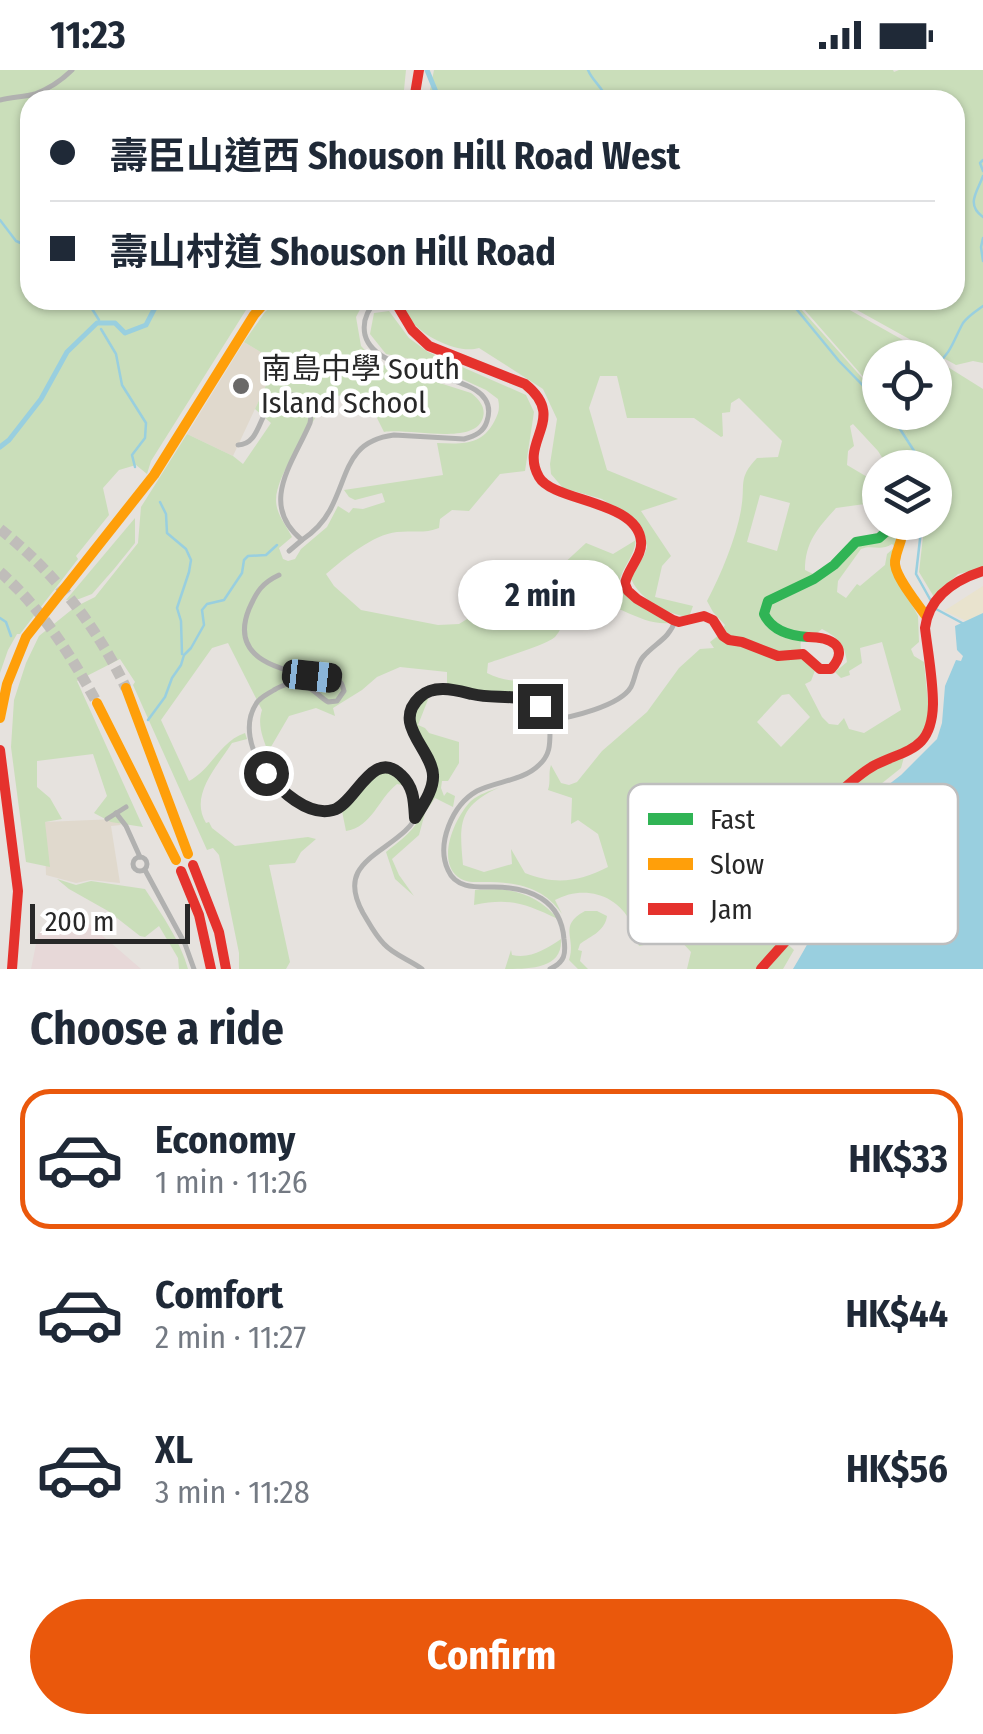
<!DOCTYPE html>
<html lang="en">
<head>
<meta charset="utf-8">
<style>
  body { margin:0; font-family:"Fira Sans Condensed","Noto Sans TC",sans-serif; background:#f6f6f7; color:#1f2937; height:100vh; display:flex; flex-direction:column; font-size:38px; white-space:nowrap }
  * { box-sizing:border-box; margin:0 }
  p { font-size:32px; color:#747a83 }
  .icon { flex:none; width:55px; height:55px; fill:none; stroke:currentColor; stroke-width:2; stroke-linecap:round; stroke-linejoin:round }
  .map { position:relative; height:899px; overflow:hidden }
  .details { display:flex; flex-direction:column; background:#fff; flex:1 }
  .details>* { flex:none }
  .hud { position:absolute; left:20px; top:20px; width:945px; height:220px; border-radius:30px; box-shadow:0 2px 8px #0004; display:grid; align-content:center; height:220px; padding:0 30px; background:#fff }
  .tools { position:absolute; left:862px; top:270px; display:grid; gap:20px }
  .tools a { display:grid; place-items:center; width:90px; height:90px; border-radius:50%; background:#fff; box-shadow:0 2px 8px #0004; font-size:50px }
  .scale { position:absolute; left:30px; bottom:25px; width:160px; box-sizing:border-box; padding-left:10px; border:5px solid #282828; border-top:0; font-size:28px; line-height:35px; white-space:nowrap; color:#282828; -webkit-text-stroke:8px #fff; paint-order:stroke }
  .end { position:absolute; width:45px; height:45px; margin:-22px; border:12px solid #282828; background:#fff; box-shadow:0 0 0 5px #fff }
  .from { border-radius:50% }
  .bubble { position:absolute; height:70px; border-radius:35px; background:#fff; box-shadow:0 2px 8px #0004; font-size:32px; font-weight:700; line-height:70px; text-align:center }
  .car { position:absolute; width:30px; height:60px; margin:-30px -15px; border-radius:12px; box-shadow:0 0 8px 2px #0007; background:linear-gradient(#222 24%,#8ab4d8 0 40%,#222 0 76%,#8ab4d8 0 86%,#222 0) }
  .hud b { display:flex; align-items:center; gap:35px; height:95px; font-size:38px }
  .hud b+b { border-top:2px solid #e0e1e3 }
  .hud i { width:25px; height:25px; background:#1f2937 }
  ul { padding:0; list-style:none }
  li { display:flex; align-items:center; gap:30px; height:140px; margin:0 20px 15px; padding:0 10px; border:5px solid transparent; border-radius:30px }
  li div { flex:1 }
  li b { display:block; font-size:38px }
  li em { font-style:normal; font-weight:700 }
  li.active { border-color:#ea580c }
  li>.icon { width:90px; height:90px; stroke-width:1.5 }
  h2 { padding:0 30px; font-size:45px; line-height:120px }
  .action { display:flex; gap:20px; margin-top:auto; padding:20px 30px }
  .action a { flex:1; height:115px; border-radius:60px; background:#ea580c; color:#fff; font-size:40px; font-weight:700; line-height:115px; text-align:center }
  .status { display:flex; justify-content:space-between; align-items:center; height:70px; padding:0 50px; background:#fff; direction:ltr }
  .status svg { height:28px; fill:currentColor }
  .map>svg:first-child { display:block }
  .education { fill:#e0d9cd }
  .medical { fill:#e7d8d8 }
  .green { fill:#cadeba; fill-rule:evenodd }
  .sand { fill:#e9e3ce }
  .water { fill:#99cfdf }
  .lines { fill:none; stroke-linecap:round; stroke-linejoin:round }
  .stream { stroke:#99cfdf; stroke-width:2.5 }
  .canal { stroke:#99cfdf; stroke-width:5 }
  .highway-tunnel { stroke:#c0bdba; stroke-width:11; stroke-dasharray:11 5.5; stroke-linecap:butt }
  .street { stroke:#b1b1b0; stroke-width:5 }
  .fast { stroke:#30b455; stroke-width:10 }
  .slow { stroke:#ff9f0a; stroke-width:10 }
  .jam { stroke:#e5322d; stroke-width:10 }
  .route { stroke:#282828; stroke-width:12 }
  .poi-dot { fill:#6a6968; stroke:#fff; stroke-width:4 }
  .labels { text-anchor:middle; stroke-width:9; stroke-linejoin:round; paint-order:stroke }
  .poi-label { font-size:30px; fill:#282828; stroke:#fff; text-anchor:start }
  .key { fill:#fff; stroke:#bebebe; stroke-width:2.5 }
  .key-label { font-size:28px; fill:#282828 }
</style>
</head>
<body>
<div class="status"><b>11:23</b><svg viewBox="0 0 49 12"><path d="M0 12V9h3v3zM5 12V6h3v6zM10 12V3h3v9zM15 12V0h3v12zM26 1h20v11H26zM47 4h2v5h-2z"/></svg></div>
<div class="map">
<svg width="983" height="899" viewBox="0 0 983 899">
  <rect width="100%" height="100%" fill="#e6e2de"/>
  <g class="education">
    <path d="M 244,272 L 277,292 L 233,386 L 187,364 Z"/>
    <path d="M 116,749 L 121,755 L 111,756 L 120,813 L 90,810 L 76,813 L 46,805 L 44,752 Z"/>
  </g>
  <path class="medical" d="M 57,847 L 89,854 L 141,899 L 31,899 L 38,864 Z"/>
  <g class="green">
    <path d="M 0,0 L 406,0 L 403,30 L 30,30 L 30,230 L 256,230 L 246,240 L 151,391 L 147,404 L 136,395 L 119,400 L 103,418 L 109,445 L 76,486 L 78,489 L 20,564 L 17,564 L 8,580 L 0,603 Z"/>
    <path d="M 434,0 L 893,0 L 894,2 L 899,0 L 983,0 L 983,293 L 973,291 L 956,295 L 839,230 L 955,230 L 955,30 L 428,30 Z"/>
    <path d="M 278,230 L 292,230 L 297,236 L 329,235 L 334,230 L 365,230 L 356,247 L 361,276 L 377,293 L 471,323 C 480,330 487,339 482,350 C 472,375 408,358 384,362 L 369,332 L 353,323 L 327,328 C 314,353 276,404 276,430 C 276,444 286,455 292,467 L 279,478 L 283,489 L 288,491 L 295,489 L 301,479 L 327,457 L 338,436 L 349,443 L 353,438 L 363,439 L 385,432 L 382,423 L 355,430 L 349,427 L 344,420 L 443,405 L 437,373 C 461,374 481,376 494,352 C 499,343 500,338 498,329 L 486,320 L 425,292 L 386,284 L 370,264 L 374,243 L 389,241 L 409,268 L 428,282 L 526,325 L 534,342 L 525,401 L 500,404 L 469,441 L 452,440 L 440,449 L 439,458 C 424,464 412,460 397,462 C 372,465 345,488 326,504 L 334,516 L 361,540 L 438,555 L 459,554 L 480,541 L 536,526 L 548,508 L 586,473 L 613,484 L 636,470 C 634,487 623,496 619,512 C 631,532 654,537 669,553 C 640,556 606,526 585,530 C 568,534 565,556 555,567 C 546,575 502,588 488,593 L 487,603 C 503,611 516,612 534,609 L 521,614 L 518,623 L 487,622 L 447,615 L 447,602 L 400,597 L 377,607 L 362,620 L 333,638 L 335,646 L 316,638 L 289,646 L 268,682 C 263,668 257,655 262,640 L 228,573 L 212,578 L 161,650 L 189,711 C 212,699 219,672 245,663 L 247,669 L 232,673 C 217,697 189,725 206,753 L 209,752 L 212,758 L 235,776 L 308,767 L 316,769 L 301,782 L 295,793 L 269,795 L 290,892 L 286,899 L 239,899 L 239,883 L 219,785 L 213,778 L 207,780 L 133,615 L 135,612 L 120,589 L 77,611 L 143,757 L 111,752 L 94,743 L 107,726 L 93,684 L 37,691 L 37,717 L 50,728 L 62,749 L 45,752 L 50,797 L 26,792 L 11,677 L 14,630 L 26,593 L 39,566 L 75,537 L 95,527 L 138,473 L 141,437 L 187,364 L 233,386 L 243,394 L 271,353 L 255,339 L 277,292 L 244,272 L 265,242 Z"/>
    <path d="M 399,230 L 793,230 L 880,328 L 880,342 L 893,343 L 907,364 L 895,343 L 935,342 L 935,289 L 983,319 L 983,498 L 958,504 L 934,527 L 919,502 L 924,458 L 906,460 L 898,500 L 905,522 L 918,546 L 919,572 L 911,579 L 914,586 L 924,592 L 929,643 L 924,664 L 906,680 L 901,698 L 866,726 L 828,782 L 828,800 L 824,802 L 815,783 L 802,782 L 809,808 L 805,827 L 778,865 L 794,880 L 783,899 L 687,899 L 691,882 L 678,868 L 639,876 C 636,869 635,860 631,853 C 617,823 582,815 555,830 L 562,844 C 543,816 515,812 484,812 C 476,812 468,813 461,809 C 434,793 455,747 471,731 C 479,724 490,721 500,717 C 458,736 459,753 463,795 L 484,802 L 512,794 L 511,779 L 525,803 C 555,815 579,812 608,797 L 598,764 L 578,750 L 571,754 L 572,728 L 548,720 C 551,711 548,703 551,695 L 561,713 L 569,715 L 577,712 L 602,681 L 647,642 L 679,598 L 700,579 L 714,578 L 710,572 L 719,565 L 725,555 L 713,542 L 707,531 C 721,505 736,468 741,440 C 746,414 737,409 757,388 L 778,387 L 782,371 L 739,328 L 731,333 L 730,342 L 722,343 L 723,366 L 721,367 L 694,348 L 627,348 L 617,306 L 600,306 L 589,338 L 607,400 L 678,429 L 641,441 L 671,486 L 662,496 L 655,527 L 693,536 L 689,547 C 667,545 637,528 630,506 L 644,486 L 647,477 L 643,459 L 633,449 L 602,429 L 563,418 L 551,404 L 550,394 L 557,349 L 543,319 L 479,278 C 459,284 426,268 412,252 C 407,246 403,237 399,230 ZM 853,354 L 878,381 L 888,397 L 935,398 L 935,452 L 883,453 L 884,461 C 874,467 863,472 855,480 C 838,494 830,515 805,500 C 805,472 818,458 836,438 L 872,433 L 880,441 L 880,406 L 874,411 L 847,395 L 848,381 L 854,376 L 850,356 ZM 760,425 L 790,433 L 777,481 L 747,472 ZM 892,474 L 895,477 L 887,484 L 885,495 L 860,516 L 857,514 L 846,528 L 837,522 L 838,511 L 861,479 C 873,474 879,482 892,474 ZM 822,559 C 837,567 845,574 847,592 L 835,602 L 841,608 L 850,605 L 849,601 L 862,593 L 860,578 L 882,572 L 901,640 L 864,663 L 849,659 L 844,648 L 838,655 L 829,654 L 822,647 L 805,614 L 811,611 L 816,598 C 805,589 799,585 801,570 L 809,569 ZM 789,624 L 810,647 L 781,677 L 757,652 L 782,625 Z"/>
    <path d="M 796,230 L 832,230 L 933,287 L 880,288 L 880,326 Z"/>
    <path d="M 135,448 L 135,473 L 114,499 L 92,524 L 79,529 L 66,530 Z"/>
    <path d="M 429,627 L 418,655 L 425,658 L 429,663 L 459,672 L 459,693 L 448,711 L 442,711 L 441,718 L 444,726 L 447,722 L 455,726 L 453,737 L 435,728 L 425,743 L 419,765 L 392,789 L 399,805 L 414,826 L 395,809 L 386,782 C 410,763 418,757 430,728 C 434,720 438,713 437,705 C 436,677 394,650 429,627 Z"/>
    <path d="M 390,700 L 394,702 L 407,716 L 397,714 C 378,729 372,757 346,761 L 342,741 L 375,706 Z"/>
    <path d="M 57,809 L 76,815 L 91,811 L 145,819 C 162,845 180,870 188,899 L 179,899 L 178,888 L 159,856 L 145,867 L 140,866 L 108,841 L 69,819 Z"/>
    <path d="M 500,819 C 525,822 542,830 558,849 C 526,834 510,827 474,835 L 475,820 Z"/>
    <path d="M 585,841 L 597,841 L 607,846 C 605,861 591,866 580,874 L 578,880 L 582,881 L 580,891 L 588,899 L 578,899 L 569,890 C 577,868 557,856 585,841 Z"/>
    <path d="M 561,869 C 563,899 530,899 505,899 L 511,880 L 512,885 C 531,889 546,879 561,869 Z"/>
  </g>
  <path class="sand" d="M 983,516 L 983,543 L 967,551 L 944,541 Z"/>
  <path class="water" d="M 983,543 L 983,899 L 793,899 C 806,877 820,853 828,828 C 831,817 829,807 829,797 C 829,782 842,767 850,755 L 861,754 L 865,751 L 863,739 L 866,732 L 901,705 L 937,669 L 942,653 L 945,616 L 956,590 L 961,591 L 963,586 L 957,580 L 955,556 Z"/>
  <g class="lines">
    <g class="stream">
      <path d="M 588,0 C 593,12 603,17 607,30"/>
      <path d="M 983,90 L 980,93 L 983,101"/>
      <path d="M 983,106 C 978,121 965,134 983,147"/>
      <path d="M 0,150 L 16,171 L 30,177"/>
      <path d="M 983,168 L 981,177 L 983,191"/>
      <path d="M 78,230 L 89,234 L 99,250"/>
      <path d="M 789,230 L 839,291 L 880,333"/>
      <path d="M 101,259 L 116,284 L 122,315 L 146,353 L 145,368 L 132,385 L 135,397"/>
      <path d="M 935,296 C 951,284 954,269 963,253 C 968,246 976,241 983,236"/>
      <path d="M 889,342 L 918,387 L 922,398"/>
      <path d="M 160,432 L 166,444 L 167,463 L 186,479 L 191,490 L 189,502 L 177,538 L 181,551 L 182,584"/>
      <path d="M 922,452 L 916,504 L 931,531"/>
      <path d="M 936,539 L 964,554"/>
      <path d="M 0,548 L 6,552 L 11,566"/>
      <path d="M 148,650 L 165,627 L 172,608 L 181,595 L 184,585 L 191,578 L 204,555 L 202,540 L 207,534 L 224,530 L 242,503 L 244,490 L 248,486 L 266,485 L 277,475"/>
    </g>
    <g class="canal">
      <path d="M 427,0 L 436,22 L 436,30"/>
      <path d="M 0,377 L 9,370 L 41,329 L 67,282 L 97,253 L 115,253 L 125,263 L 146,255 L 159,230"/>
    </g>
    <g class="highway-tunnel">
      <path d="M 0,459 C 55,503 96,555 126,618"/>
      <path d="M 0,502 C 41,538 71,585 97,633"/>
    </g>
    <g class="street">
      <path d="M 0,30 C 11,27 24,27 35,24 C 48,19 62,10 72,0"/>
      <path d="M 238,375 C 267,374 255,323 294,325 C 307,330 313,340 310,353 C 293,393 258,434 302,470 C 314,462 323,453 330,440 C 349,405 346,371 394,365 L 464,369 C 475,366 484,362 487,351 C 505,296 378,314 365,265 C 362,251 367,240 377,230"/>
      <path d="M 289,481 L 302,470"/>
      <path d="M 279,505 C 262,513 257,521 249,539 C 230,586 274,599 312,606 C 319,607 329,606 335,609 C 342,612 342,614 344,621 L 337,631 L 328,632 C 320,627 313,618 303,615 C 292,612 284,614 274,620 C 268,624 260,627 256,634 C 231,673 281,739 324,741 C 355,743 356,698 391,697 C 410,710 414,723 415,744"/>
      <path d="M 549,650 C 570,648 620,636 631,617 C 636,607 636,595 643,587 C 655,573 669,569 675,551"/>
      <path d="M 116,743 L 126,756 L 140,787"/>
      <path d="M 107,749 L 126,737"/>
      <circle cx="140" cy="794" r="7"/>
      <path d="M 145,800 L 185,874 L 194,899"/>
      <path d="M 422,899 C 410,890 394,885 384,874 C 375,865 369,853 363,843 C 337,796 377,787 405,761 C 417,750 432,724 433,708 C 435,682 394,661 416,631 C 422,623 432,619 442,619 C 455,620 467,624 479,626 C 508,631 548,617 550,661 C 550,675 550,685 539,695 C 523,711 496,711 477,721 C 452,735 436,774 448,800 C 456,819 477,817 494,817 C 530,817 561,830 564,869 C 566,884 565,892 550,899"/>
    </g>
    <path class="fast" d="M 808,567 C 791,566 772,561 764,544 L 768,531 L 814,509 L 834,495 L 856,472 L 879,468 L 888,460 L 888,452"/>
    <g class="slow">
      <path d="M 901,452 C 904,474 898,472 895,491 C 893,505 918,534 926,546"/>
      <path d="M 126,618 L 188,784"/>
      <path d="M 97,633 L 176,790"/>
      <path d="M 0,648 L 7,614 L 26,567 L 154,405 L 254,245 L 267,230"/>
    </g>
    <g class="jam">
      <path d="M 414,30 L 419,0"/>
      <path d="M 394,230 L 412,260 L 429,276 L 525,314 C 569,349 518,371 539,407 C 553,432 637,430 641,471 C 643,486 627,499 625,514 L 628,521 L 637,529 L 673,550 L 679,552 L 704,546 L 713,550 L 723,566 L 729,570 L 742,572 L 778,586 L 803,584 L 820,599 L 831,599 C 851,576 830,567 808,567"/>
      <path d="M 880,409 L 878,417 L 880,431"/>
      <path d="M 0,680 L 18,821 L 12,899"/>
      <path d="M 193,795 L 219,862 L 226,899"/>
      <path d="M 181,801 L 199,845 L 211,899"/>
      <path d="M 761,899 C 781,875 811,850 813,816 C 815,796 796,777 808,757 C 817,741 858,704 875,695 C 908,679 932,680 933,634 C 933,609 928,583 925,558 C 929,527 955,510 983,501"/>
    </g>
  </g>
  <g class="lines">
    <path class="route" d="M 266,703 C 280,720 308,747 333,740 C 355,735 372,677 401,705 C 414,717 414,731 415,748 C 422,736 434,720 433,705 C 432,679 391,654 420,627 C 434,614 455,620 472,624 C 496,630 518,622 540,636"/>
  </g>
  <circle class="poi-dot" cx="241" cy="316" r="10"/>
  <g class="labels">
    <g class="poi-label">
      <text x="261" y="309">南島中學 South<tspan x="261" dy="34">Island School</tspan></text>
    </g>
  </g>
  <rect x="628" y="714" width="330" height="160" rx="15" class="key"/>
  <rect x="648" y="743" width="45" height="12" fill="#30b455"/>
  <rect x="648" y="788" width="45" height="12" fill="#ff9f0a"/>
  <rect x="648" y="833" width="45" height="12" fill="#e5322d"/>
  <g class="key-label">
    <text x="710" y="759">Fast</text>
    <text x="710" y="804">Slow</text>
    <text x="710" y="849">Jam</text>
  </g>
</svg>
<div class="tools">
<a><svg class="icon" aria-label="locate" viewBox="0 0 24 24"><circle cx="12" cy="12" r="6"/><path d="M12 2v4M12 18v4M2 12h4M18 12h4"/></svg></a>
<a><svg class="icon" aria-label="layers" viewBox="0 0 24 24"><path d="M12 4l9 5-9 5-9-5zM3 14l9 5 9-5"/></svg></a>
</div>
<div class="scale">200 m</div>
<i class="end from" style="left:266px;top:703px"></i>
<i class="end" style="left:540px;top:636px"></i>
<div class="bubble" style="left:458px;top:490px;width:165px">2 min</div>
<i class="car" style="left:312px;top:606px;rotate:96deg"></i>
<div class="hud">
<b><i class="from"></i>壽臣山道西 Shouson Hill Road West</b>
<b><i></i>壽山村道 Shouson Hill Road</b>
</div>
</div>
<section class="details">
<h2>Choose a ride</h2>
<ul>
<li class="active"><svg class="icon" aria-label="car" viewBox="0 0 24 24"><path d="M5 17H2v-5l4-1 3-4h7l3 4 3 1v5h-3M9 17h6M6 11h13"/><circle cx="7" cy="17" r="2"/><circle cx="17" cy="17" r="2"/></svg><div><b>Economy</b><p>1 min · 11:26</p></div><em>HK$33</em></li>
<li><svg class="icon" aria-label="car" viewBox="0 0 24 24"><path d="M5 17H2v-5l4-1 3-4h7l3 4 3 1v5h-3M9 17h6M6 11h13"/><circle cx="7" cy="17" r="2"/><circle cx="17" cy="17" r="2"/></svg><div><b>Comfort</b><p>2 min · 11:27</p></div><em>HK$44</em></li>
<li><svg class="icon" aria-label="car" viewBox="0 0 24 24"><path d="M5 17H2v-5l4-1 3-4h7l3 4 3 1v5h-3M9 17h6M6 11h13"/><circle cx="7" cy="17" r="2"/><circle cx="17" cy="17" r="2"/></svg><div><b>XL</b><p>3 min · 11:28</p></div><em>HK$56</em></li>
</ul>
<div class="action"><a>Confirm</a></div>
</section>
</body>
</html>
